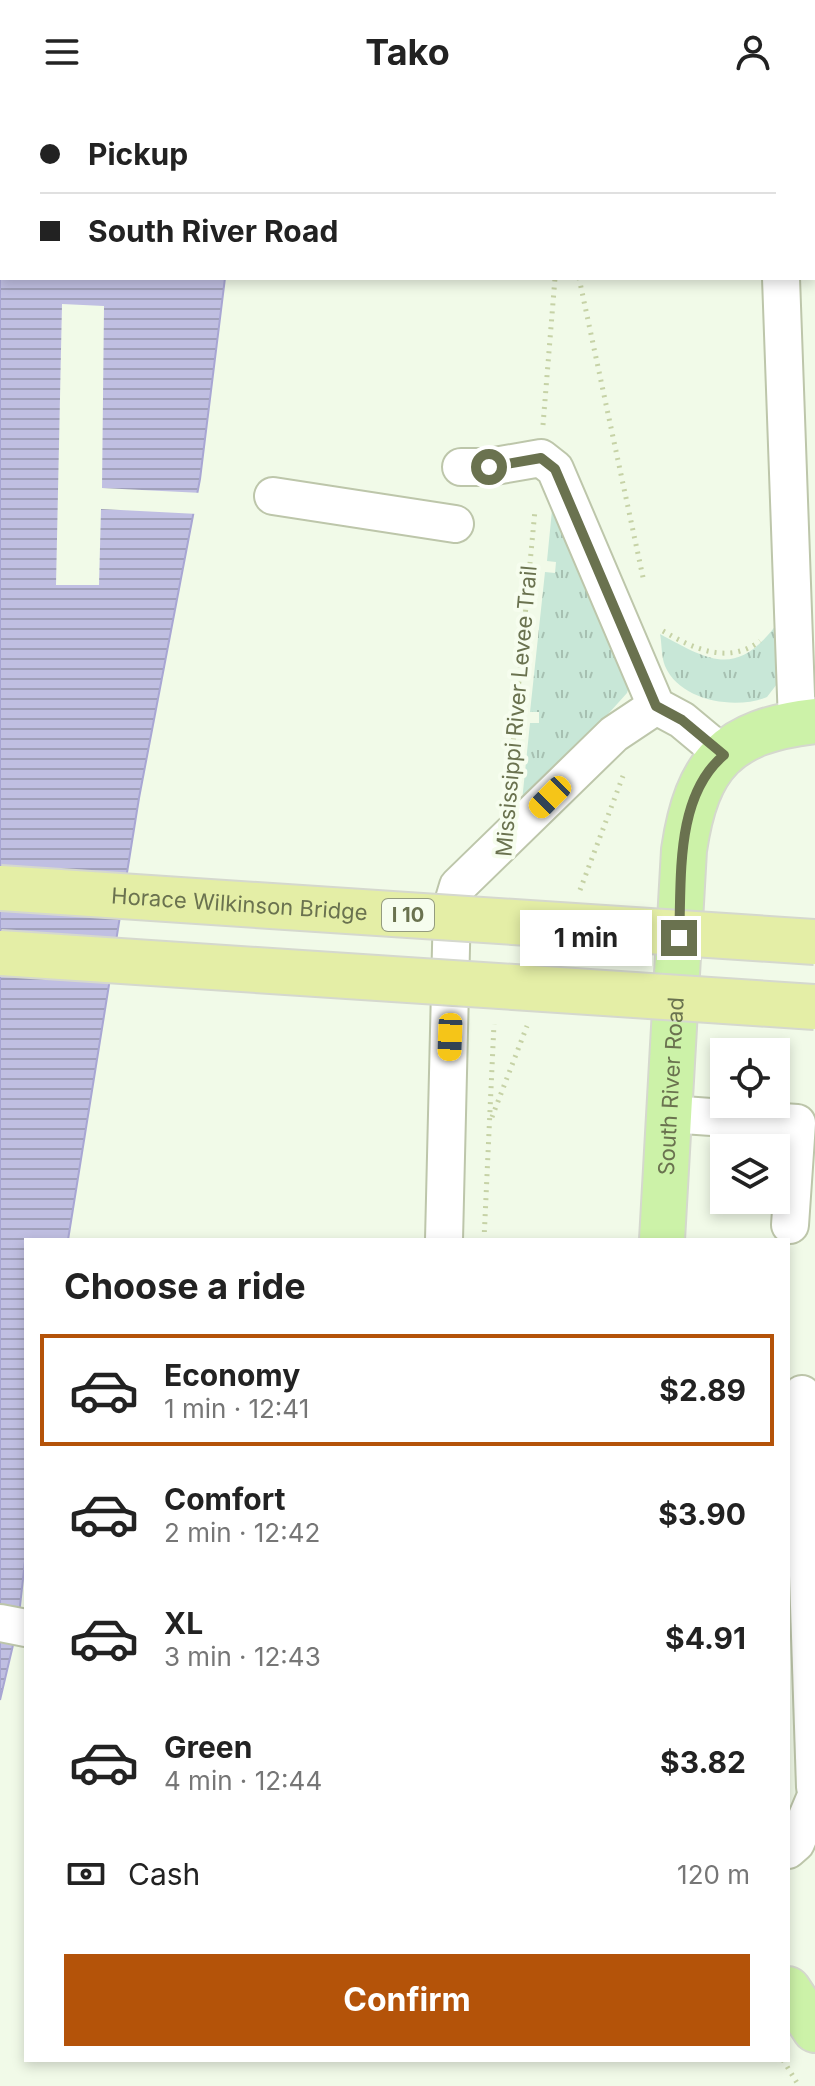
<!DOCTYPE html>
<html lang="en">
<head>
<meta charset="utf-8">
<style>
  body { margin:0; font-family:Inter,sans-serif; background:#f6f6f6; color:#222; height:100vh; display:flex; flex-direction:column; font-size:30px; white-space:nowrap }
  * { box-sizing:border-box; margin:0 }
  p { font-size:26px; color:#767676 }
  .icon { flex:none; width:44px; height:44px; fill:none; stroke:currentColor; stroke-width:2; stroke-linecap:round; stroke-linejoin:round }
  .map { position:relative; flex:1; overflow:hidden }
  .side { position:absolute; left:24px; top:1134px; width:766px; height:824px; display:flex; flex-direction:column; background:#fff; border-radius:0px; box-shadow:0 4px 12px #0003 }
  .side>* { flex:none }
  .hud { position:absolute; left:0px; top:0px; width:816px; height:176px; box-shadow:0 4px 12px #0003; display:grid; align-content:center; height:176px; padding:0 40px; background:#fff }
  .controls { position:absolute; left:710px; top:934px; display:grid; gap:16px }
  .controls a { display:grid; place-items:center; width:80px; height:80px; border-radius:0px; background:#fff; box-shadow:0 4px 12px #0003; font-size:40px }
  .end { position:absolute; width:36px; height:36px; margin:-18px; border:10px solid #6a724f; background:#fff; box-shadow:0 0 0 4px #fff }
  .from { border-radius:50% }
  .bubble { position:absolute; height:56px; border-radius:0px; background:#fff; box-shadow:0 4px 12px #0003; font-size:26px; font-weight:700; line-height:56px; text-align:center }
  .car { position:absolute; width:24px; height:48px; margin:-24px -12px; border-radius:10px; box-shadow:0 0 6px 2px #0007; background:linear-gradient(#f5c518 24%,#345 0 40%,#f5c518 0 76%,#345 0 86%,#f5c518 0) }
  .hud b { display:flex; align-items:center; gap:28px; height:76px; font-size:30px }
  .hud b+b { border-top:2px solid #e0e0e0 }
  .hud i { width:20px; height:20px; background:#222 }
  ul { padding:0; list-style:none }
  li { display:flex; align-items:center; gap:24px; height:112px; margin:0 16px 12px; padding:0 24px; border:4px solid transparent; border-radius:0px }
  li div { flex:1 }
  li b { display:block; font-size:30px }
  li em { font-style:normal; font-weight:700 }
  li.current { border-color:#b45309 }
  li>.icon { width:72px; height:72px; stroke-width:1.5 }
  h2 { padding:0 40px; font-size:36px; line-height:96px }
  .pay { display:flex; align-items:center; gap:20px; height:88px; padding:0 40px; font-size:30px }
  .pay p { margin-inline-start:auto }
  .primary-button { display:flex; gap:16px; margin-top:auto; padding:16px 40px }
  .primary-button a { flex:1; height:92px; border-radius:0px; background:#b45309; color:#fff; font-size:32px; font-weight:700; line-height:92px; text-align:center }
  header { display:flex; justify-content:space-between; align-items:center; height:104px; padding:0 40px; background:#fff; font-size:36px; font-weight:700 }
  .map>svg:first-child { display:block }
  .grass { fill:url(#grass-tufts) }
  .water { fill:url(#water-rules); stroke:#a8a6d3; stroke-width:2 }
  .pier { fill:#f1fae8 }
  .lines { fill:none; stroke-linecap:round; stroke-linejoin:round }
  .minor-casing { stroke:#bdc6aa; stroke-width:40 }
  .major-casing { stroke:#d5d8ce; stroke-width:48 }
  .path { stroke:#c6d2a6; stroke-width:5; stroke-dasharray:2 6; stroke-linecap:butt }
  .minor { stroke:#fff; stroke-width:36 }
  .major { stroke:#ccf2a8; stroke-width:44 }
  .highway-bridge-casing { stroke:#d5d8ce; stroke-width:48; stroke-linecap:butt }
  .highway-bridge { stroke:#e4eea6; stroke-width:44 }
  .route { stroke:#6a724f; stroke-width:10 }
  .labels { text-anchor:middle; stroke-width:8; stroke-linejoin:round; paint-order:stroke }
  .shield { fill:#f6fdee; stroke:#949c7f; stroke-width:2 }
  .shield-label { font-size:20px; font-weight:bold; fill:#6a724f }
  .street-label { font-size:22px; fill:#6a724f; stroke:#f6fdee }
</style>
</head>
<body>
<header><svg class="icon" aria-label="menu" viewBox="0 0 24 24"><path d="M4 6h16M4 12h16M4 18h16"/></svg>Tako<svg class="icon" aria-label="person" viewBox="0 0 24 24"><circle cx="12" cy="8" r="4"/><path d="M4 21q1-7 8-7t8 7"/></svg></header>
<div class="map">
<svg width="815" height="1982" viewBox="0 0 815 1982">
  <defs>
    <pattern id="grass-tufts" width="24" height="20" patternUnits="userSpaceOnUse" patternTransform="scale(2)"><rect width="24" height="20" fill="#c8e7d7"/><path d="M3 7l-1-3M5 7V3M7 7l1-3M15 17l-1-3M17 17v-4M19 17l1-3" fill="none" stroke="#a6c0b1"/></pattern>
    <pattern id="water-rules" width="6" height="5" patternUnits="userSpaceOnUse" patternTransform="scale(2)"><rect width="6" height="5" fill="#c0bfe2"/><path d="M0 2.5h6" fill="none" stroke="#a0a0ba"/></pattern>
  </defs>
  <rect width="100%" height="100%" fill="#f1fae8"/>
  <g class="grass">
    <path d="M 552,406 L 557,407 L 629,583 L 627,589 L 521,707 L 530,619 L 539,619 L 539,608 L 530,608 L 545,468 L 555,469 L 556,458 L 547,457 Z"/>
    <path d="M 776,521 L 777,580 L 767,593 C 735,606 680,597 665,562 C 661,552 662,540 660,530 C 711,558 737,573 776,521 Z"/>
  </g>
  <path class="water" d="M 0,0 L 246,0 L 2,2 L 2,174 L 225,174 L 200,375 L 139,694 L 68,1136 L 26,1136 L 26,1448 L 18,1520 L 0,1596 Z"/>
  <path class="pier" d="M 62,200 L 104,202 L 102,384 L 202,389 L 198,410 L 101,405 L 99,481 L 56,481 Z"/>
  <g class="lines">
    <g class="minor-casing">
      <g id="minor">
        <path d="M 775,0 L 775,2"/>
        <path d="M 781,174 L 797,619"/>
        <path d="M 461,363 L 489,363 L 541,354 L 555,365 L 656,602 L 682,616 L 724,651"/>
        <path d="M 273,392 L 455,420"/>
        <path d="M 669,1010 L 797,1019 L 790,1121"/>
        <path d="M 444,1136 L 452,802 L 458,782 L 614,630 L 656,602"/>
        <path d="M 802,1290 L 815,1683"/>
        <path d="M 0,1519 L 26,1524"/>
        <path d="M 788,1746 L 796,1739 L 815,1694"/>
      </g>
    </g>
    <g class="major-casing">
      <g id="major">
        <path id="s1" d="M 662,1136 L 684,746 C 697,659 727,627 815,617"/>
        <path d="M 788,1885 L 815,1926"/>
      </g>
    </g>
    <g class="path">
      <path d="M 571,2 L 572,0"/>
      <path d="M 579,174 L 644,478"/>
      <path d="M 543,321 L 555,174"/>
      <path d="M 663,527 C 694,545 728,561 760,537"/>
      <path d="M 509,683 L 535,406"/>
      <path d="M 580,786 L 623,672"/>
      <path d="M 492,1013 L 527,922"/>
      <path d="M 484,1136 L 494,920"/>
      <path d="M 783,1956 L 799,1982"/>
    </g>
    <use href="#minor" class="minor"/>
    <use href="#major" class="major"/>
    <g class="highway-bridge-casing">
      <g id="highway-bridge">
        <path id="s2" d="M 0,784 L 815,838"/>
        <path d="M 0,849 L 815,903"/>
      </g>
    </g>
    <use href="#highway-bridge" class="highway-bridge"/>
  </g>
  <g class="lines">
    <path class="route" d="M 489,363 L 541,354 L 555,365 L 656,602 L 682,616 L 724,651 C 674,693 682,776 679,834"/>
  </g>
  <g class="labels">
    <rect class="shield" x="382" y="795" width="52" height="32" rx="6"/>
    <g class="shield-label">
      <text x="408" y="818">I 10</text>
    </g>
    <g class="street-label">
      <text transform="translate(516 607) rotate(-85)" y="8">Mississippi River Levee Trail</text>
      <text dy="8" stroke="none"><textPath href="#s2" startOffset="240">Horace Wilkinson Bridge</textPath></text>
      <text dy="8" stroke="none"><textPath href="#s1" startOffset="154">South River Road</textPath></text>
    </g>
  </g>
</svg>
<div class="controls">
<a><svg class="icon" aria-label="locate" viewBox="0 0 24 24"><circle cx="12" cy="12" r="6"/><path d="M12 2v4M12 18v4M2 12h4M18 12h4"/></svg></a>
<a><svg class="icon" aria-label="layers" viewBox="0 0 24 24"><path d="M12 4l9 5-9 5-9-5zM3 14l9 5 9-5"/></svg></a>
</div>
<i class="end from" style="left:489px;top:363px"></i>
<i class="end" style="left:679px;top:834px"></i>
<div class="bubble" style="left:520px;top:806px;width:132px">1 min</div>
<i class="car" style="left:550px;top:693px;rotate:225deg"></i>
<i class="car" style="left:450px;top:933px;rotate:182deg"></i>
<div class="hud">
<b><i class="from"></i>Pickup</b>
<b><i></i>South River Road</b>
</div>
<section class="side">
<h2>Choose a ride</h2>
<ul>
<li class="current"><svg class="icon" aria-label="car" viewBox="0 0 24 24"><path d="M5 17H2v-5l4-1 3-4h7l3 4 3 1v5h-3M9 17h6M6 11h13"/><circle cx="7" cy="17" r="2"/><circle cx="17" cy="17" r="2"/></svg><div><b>Economy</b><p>1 min · 12:41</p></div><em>$2.89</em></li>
<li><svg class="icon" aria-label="car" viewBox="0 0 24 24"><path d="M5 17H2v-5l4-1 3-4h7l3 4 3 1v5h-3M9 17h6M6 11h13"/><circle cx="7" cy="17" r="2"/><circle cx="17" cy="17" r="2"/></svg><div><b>Comfort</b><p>2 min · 12:42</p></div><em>$3.90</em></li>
<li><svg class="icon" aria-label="car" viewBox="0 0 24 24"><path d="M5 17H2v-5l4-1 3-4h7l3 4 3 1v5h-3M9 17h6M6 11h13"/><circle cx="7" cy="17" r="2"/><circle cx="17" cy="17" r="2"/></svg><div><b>XL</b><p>3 min · 12:43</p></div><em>$4.91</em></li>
<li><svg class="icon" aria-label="car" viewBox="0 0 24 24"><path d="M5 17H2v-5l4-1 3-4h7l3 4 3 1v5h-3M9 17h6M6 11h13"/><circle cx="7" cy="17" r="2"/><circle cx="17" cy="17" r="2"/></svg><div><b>Green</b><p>4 min · 12:44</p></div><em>$3.82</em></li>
</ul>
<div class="pay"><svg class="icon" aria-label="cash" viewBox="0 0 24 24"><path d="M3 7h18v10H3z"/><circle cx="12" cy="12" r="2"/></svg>Cash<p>120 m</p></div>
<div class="primary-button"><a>Confirm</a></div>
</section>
</div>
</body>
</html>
